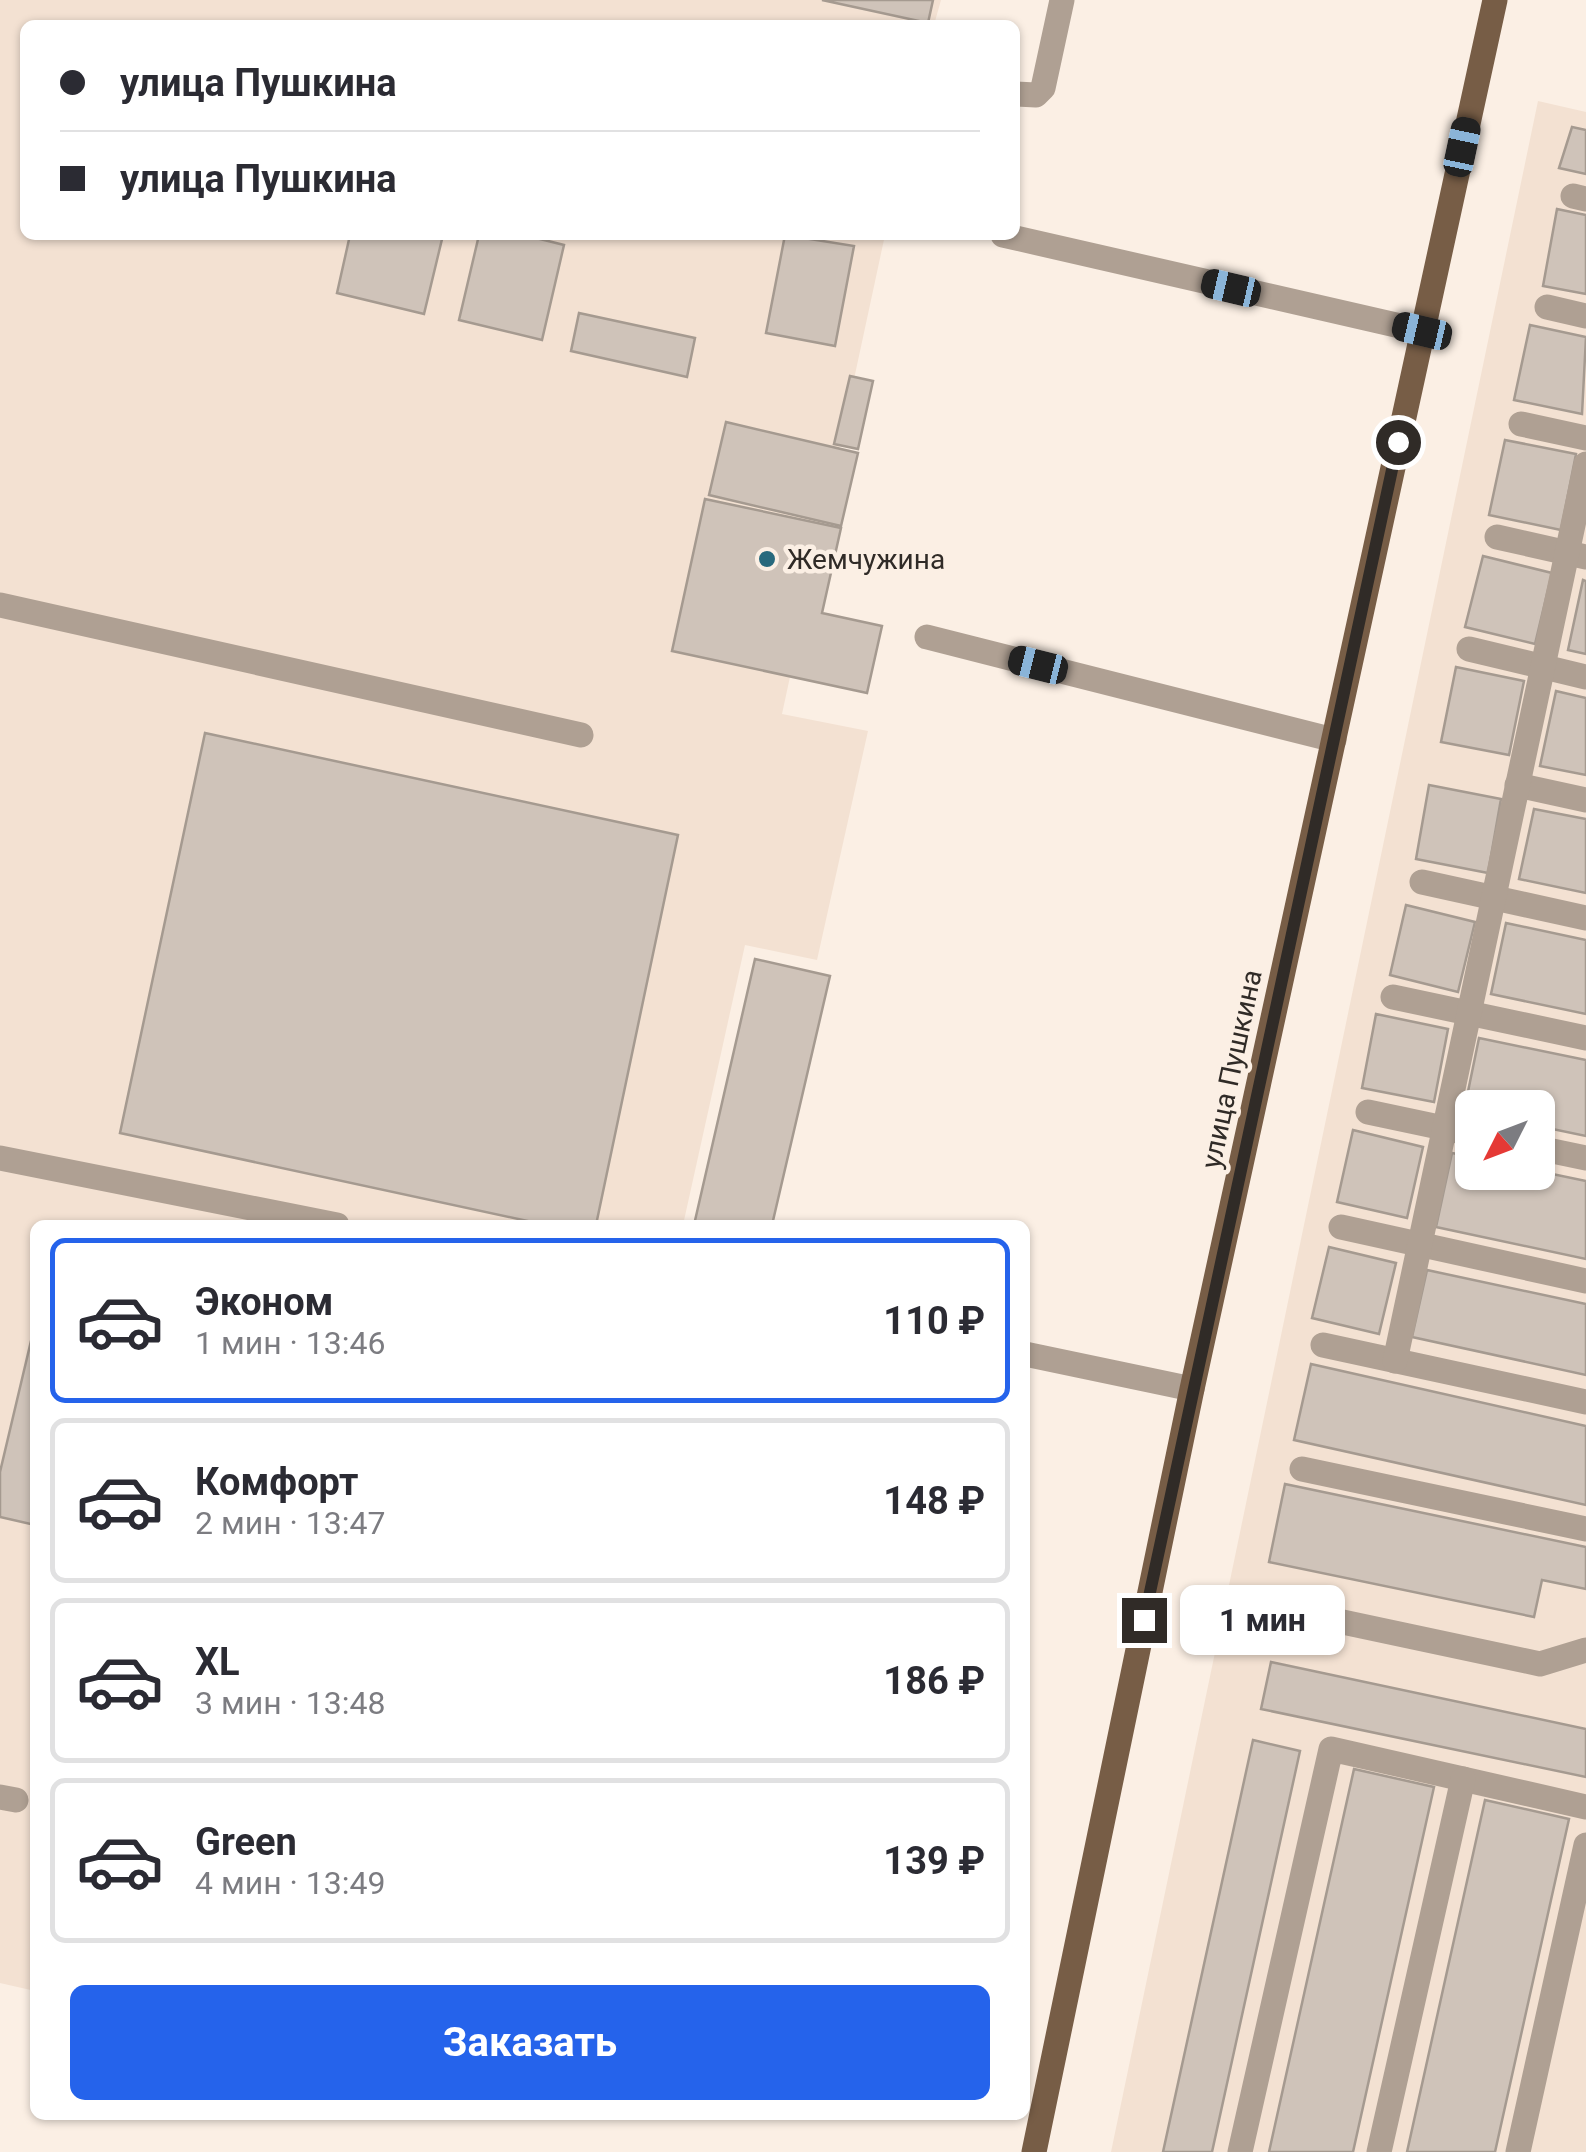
<!DOCTYPE html>
<html lang="ru">
<head>
<meta charset="utf-8">
<style>
  body { margin:0; font-family:Roboto,sans-serif; background:#f2f2f3; color:#2b2b33; height:100vh; display:flex; flex-direction:column; font-size:38px; white-space:nowrap }
  * { box-sizing:border-box; margin:0 }
  p { font-size:32px; color:#7c7c81 }
  .icon { flex:none; width:55px; height:55px; fill:none; stroke:currentColor; stroke-width:2; stroke-linecap:round; stroke-linejoin:round }
  .map { position:relative; flex:1; overflow:hidden }
  .drawer { position:absolute; left:30px; top:1220px; width:1000px; height:900px; display:flex; flex-direction:column; background:#fff; border-radius:15px; box-shadow:0 2px 8px #0004 }
  .drawer>* { flex:none }
  .banner { position:absolute; left:20px; top:20px; width:1000px; height:220px; border-radius:15px; box-shadow:0 2px 8px #0004; display:grid; align-content:center; height:220px; padding:0 40px; background:#fff }
  .needle { width:65px; rotate:228deg }
  .buttons { position:absolute; left:1455px; top:1090px; display:grid; gap:20px }
  .buttons a { display:grid; place-items:center; width:100px; height:100px; border-radius:15px; background:#fff; box-shadow:0 2px 8px #0004; font-size:50px }
  .end { position:absolute; width:45px; height:45px; margin:-22px; border:12px solid #302b27; background:#fff; box-shadow:0 0 0 5px #fff }
  .from { border-radius:50% }
  .bubble { position:absolute; height:70px; border-radius:15px; background:#fff; box-shadow:0 2px 8px #0004; font-size:32px; font-weight:700; line-height:70px; text-align:center }
  .car { position:absolute; width:30px; height:60px; margin:-30px -15px; border-radius:12px; box-shadow:0 0 8px 2px #0007; background:linear-gradient(#222 24%,#8ab4d8 0 40%,#222 0 76%,#8ab4d8 0 86%,#222 0) }
  .banner b { display:flex; align-items:center; gap:35px; height:95px; font-size:38px }
  .banner b+b { border-top:2px solid #e1e1e2 }
  .banner i { width:25px; height:25px; background:#2b2b33 }
  ul { padding:18px 0 0; list-style:none }
  li { display:flex; align-items:center; gap:30px; height:165px; margin:0 20px 15px; padding:0 20px; border:5px solid #e1e1e2; border-radius:15px }
  li div { flex:1 }
  li b { display:block; font-size:38px }
  li em { font-style:normal; font-weight:700 }
  li.current { border-color:#2563eb }
  li>.icon { width:90px; height:90px; stroke-width:1.5 }
  .action { display:flex; gap:20px; margin-top:auto; padding:20px 40px }
  .action a { flex:1; height:115px; border-radius:15px; background:#2563eb; color:#fff; font-size:40px; font-weight:700; line-height:115px; text-align:center }
  .map>svg:first-child { display:block }
  .built { fill:#f3e1d2; fill-rule:evenodd }
  .building { fill:#cfc3b9; stroke:#a59a90; stroke-width:2.5 }
  .lines { fill:none; stroke-linecap:round; stroke-linejoin:round }
  .minor { stroke:#afa093; stroke-width:25 }
  .major { stroke:#775d46; stroke-width:25 }
  .route { stroke:#302b27; stroke-width:12 }
  .poi-dot { fill:#28697d; stroke:#fbefe4; stroke-width:4 }
  .labels { text-anchor:middle; stroke-width:9; stroke-linejoin:round; paint-order:stroke }
  .poi-label { font-size:28px; fill:#302b27; stroke:#fbefe4; text-anchor:start }
  .street-label { font-size:28px; fill:#302b27; stroke:#fbefe4 }
</style>
</head>
<body>
<div class="map">
<svg width="1586" height="2152" viewBox="0 0 1586 2152">
  <rect width="100%" height="100%" fill="#fbefe4"/>
  <g class="built">
    <path d="M 0,0 L 941,0 L 934,25 L 25,25 L 25,235 L 885,235 L 782,714 L 868,731 L 817,960 L 745,945 L 683,1225 L 35,1225 L 35,1991 L 0,1983 Z"/>
    <path d="M 1538,101 L 1586,112 L 1586,2152 L 1111,2152 ZM 1472,1108 L 1538,1108 L 1538,1172 L 1472,1172 Z"/>
  </g>
  <g class="building">
    <path d="M 822,0 L 933,0 L 928,23 Z"/>
    <path d="M 1572,127 L 1586,130 L 1586,174 L 1559,168 Z"/>
    <path d="M 1557,209 L 1586,215 L 1586,294 L 1543,286 Z"/>
    <path d="M 350,235 L 443,235 L 424,314 L 337,293 Z"/>
    <path d="M 479,235 L 524,235 L 564,245 L 542,340 L 459,320 Z"/>
    <path d="M 785,235 L 854,246 L 835,346 L 766,333 Z"/>
    <path d="M 579,313 L 695,338 L 687,377 L 571,351 Z"/>
    <path d="M 1530,325 L 1586,337 L 1582,414 L 1514,400 Z"/>
    <path d="M 850,376 L 873,381 L 858,449 L 834,444 Z"/>
    <path d="M 726,422 L 858,453 L 841,526 L 709,495 Z"/>
    <path d="M 1505,440 L 1576,454 L 1561,530 L 1489,515 Z"/>
    <path d="M 705,499 L 841,528 L 822,613 L 882,626 L 867,693 L 672,651 Z"/>
    <path d="M 1483,556 L 1552,573 L 1535,644 L 1465,627 Z"/>
    <path d="M 1583,580 L 1586,581 L 1586,654 L 1568,650 Z"/>
    <path d="M 1456,667 L 1524,681 L 1509,755 L 1441,742 Z"/>
    <path d="M 1556,691 L 1586,698 L 1586,775 L 1540,766 Z"/>
    <path d="M 205,733 L 678,835 L 596,1225 L 546,1225 L 120,1133 Z"/>
    <path d="M 1429,785 L 1501,799 L 1488,873 L 1416,859 Z"/>
    <path d="M 1534,809 L 1586,819 L 1586,893 L 1519,879 Z"/>
    <path d="M 1406,905 L 1475,922 L 1458,992 L 1390,975 Z"/>
    <path d="M 1506,923 L 1586,940 L 1586,1014 L 1491,994 Z"/>
    <path d="M 755,959 L 830,976 L 772,1225 L 694,1225 Z"/>
    <path d="M 1376,1014 L 1448,1029 L 1434,1102 L 1362,1088 Z"/>
    <path d="M 1479,1038 L 1586,1060 L 1586,1136 L 1538,1126 L 1538,1108 L 1464,1111 Z"/>
    <path d="M 1353,1130 L 1423,1147 L 1407,1218 L 1337,1202 Z"/>
    <path d="M 1452,1153 L 1472,1157 L 1472,1172 L 1538,1171 L 1586,1181 L 1586,1259 L 1436,1227 Z"/>
    <path d="M 1329,1247 L 1396,1263 L 1379,1334 L 1312,1318 Z"/>
    <path d="M 1427,1270 L 1586,1304 L 1586,1375 L 1412,1337 Z"/>
    <path d="M 35,1324 L 35,1525 L 0,1517 L 0,1472 Z"/>
    <path d="M 1311,1364 L 1586,1426 L 1586,1505 L 1294,1440 Z"/>
    <path d="M 1285,1484 L 1586,1547 L 1586,1589 L 1542,1580 L 1534,1617 L 1269,1562 Z"/>
    <path d="M 1271,1662 L 1586,1729 L 1586,1777 L 1261,1709 Z"/>
    <path d="M 1253,1740 L 1300,1751 L 1212,2152 L 1163,2152 Z"/>
    <path d="M 1354,1769 L 1434,1787 L 1353,2152 L 1269,2152 Z"/>
    <path d="M 1485,1800 L 1569,1819 L 1495,2152 L 1407,2152 Z"/>
  </g>
  <g class="lines">
    <g class="minor">
      <path d="M 1015,94 L 1036,95 L 1043,88 L 1062,0"/>
      <path d="M 1573,196 L 1586,199"/>
      <path d="M 1003,235 L 1422,331"/>
      <path d="M 1547,307 L 1586,316"/>
      <path d="M 1521,424 L 1586,438"/>
      <path d="M 1497,537 L 1586,557"/>
      <path d="M 0,605 L 581,735"/>
      <path d="M 927,637 L 1334,740"/>
      <path d="M 1469,649 L 1586,677"/>
      <path d="M 1517,785 L 1586,800"/>
      <path d="M 1422,882 L 1586,918"/>
      <path d="M 1393,997 L 1586,1038"/>
      <path d="M 1368,1112 L 1472,1134"/>
      <path d="M 1538,1148 L 1586,1158"/>
      <path d="M 0,1158 L 337,1225"/>
      <path d="M 1341,1227 L 1586,1281"/>
      <path d="M 1323,1345 L 1586,1402"/>
      <path d="M 1025,1354 L 1192,1389"/>
      <path d="M 1395,1361 L 1586,464"/>
      <path d="M 1302,1469 L 1586,1529"/>
      <path d="M 1291,1611 L 1540,1664 L 1586,1650"/>
      <path d="M 0,1797 L 16,1800"/>
      <path d="M 1240,2152 L 1331,1749 L 1586,1807"/>
      <path d="M 1379,2152 L 1463,1779"/>
      <path d="M 1518,2152 L 1586,1845"/>
    </g>
    <path class="major" d="M 1034,2152 L 1192,1389 L 1495,0"/>
  </g>
  <g class="lines">
    <path class="route" d="M 1144,1620 L 1398,442"/>
  </g>
  <circle class="poi-dot" cx="767" cy="559" r="10"/>
  <g class="labels">
    <g class="poi-label">
      <text x="787" y="569">Жемчужина</text>
    </g>
    <g class="street-label">
      <text transform="translate(1231 1069) rotate(-78)" y="10">улица Пушкина</text>
    </g>
  </g>
</svg>
<div class="buttons">
<a><svg class="needle" viewBox="-14 -14 28 28"><path d="M0-13l5 13h-10z" fill="#e53935"/><path d="M0 13l5-13h-10z" fill="#7c7c81"/></svg></a>
</div>
<i class="end from" style="left:1398px;top:442px"></i>
<i class="end" style="left:1144px;top:1620px"></i>
<div class="bubble" style="left:1180px;top:1585px;width:165px">1 мин</div>
<i class="car" style="left:1462px;top:147px;rotate:12deg"></i>
<i class="car" style="left:1231px;top:288px;rotate:283deg"></i>
<i class="car" style="left:1422px;top:331px;rotate:283deg"></i>
<i class="car" style="left:1038px;top:665px;rotate:284deg"></i>
<div class="banner">
<b><i class="from"></i>улица Пушкина</b>
<b><i></i>улица Пушкина</b>
</div>
<section class="drawer">
<ul>
<li class="current"><svg class="icon" aria-label="car" viewBox="0 0 24 24"><path d="M5 17H2v-5l4-1 3-4h7l3 4 3 1v5h-3M9 17h6M6 11h13"/><circle cx="7" cy="17" r="2"/><circle cx="17" cy="17" r="2"/></svg><div><b>Эконом</b><p>1 мин · 13:46</p></div><em>110 ₽</em></li>
<li><svg class="icon" aria-label="car" viewBox="0 0 24 24"><path d="M5 17H2v-5l4-1 3-4h7l3 4 3 1v5h-3M9 17h6M6 11h13"/><circle cx="7" cy="17" r="2"/><circle cx="17" cy="17" r="2"/></svg><div><b>Комфорт</b><p>2 мин · 13:47</p></div><em>148 ₽</em></li>
<li><svg class="icon" aria-label="car" viewBox="0 0 24 24"><path d="M5 17H2v-5l4-1 3-4h7l3 4 3 1v5h-3M9 17h6M6 11h13"/><circle cx="7" cy="17" r="2"/><circle cx="17" cy="17" r="2"/></svg><div><b>XL</b><p>3 мин · 13:48</p></div><em>186 ₽</em></li>
<li><svg class="icon" aria-label="car" viewBox="0 0 24 24"><path d="M5 17H2v-5l4-1 3-4h7l3 4 3 1v5h-3M9 17h6M6 11h13"/><circle cx="7" cy="17" r="2"/><circle cx="17" cy="17" r="2"/></svg><div><b>Green</b><p>4 мин · 13:49</p></div><em>139 ₽</em></li>
</ul>
<div class="action"><a>Заказать</a></div>
</section>
</div>
</body>
</html>
